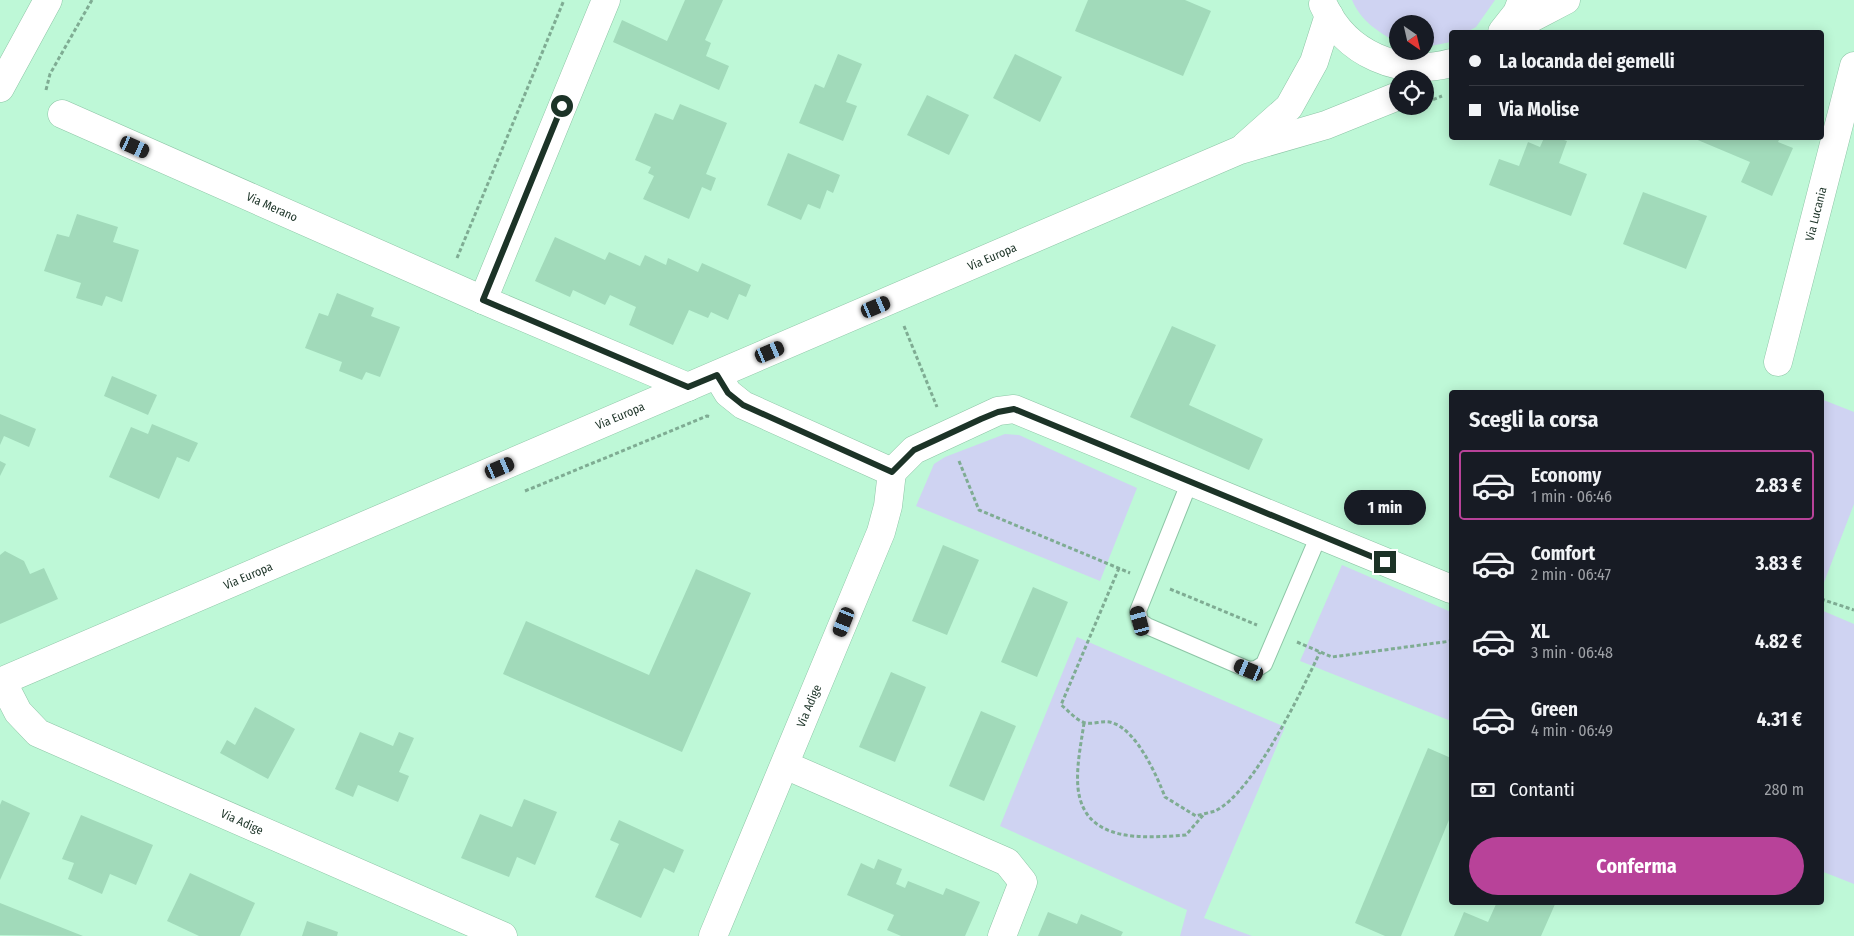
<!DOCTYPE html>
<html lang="it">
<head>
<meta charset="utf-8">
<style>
  body { margin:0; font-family:"Fira Sans Condensed",sans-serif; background:#20242c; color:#f1f3f6; height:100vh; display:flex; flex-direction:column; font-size:19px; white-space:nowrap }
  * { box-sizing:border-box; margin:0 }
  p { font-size:16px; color:#9ea1a6 }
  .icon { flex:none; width:28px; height:28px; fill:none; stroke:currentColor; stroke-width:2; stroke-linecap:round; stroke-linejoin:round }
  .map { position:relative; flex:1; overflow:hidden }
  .panel { position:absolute; left:1449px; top:390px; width:375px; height:515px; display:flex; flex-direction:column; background:#171b24; border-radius:5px; box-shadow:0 2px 12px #0003 }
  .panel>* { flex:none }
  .hud { position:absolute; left:1449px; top:30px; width:375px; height:110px; border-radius:5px; box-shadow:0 2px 12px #0003; display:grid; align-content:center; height:110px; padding:0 20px; background:#171b24 }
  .needle { width:32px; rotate:146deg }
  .tools { position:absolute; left:1389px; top:15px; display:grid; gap:10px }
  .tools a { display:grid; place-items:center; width:45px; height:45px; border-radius:50%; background:#171b24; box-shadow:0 2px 12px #0003; font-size:25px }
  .end { position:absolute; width:22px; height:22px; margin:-11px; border:6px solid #1c3327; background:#fff; box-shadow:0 0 0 2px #fff }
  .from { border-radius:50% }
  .bubble { position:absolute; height:35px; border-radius:18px; background:#171b24; box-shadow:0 2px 12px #0003; font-size:16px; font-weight:700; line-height:35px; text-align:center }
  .car { position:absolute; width:15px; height:30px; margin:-15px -8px; border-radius:6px; box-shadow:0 0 4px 1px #0007; background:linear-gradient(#222 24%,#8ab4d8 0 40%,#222 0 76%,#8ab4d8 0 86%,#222 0) }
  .hud b { display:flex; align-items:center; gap:18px; height:48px; font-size:19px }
  .hud b+b { border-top:1px solid #363941 }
  .hud i { width:12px; height:12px; background:#f1f3f6 }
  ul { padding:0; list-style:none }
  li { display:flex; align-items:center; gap:15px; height:70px; margin:0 10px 8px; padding:0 10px; border:2px solid transparent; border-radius:5px }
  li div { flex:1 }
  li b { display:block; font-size:19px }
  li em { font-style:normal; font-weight:700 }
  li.current { border-color:#b84299 }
  li>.icon { width:45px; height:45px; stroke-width:1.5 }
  h2 { padding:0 20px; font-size:22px; line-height:60px }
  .pay { display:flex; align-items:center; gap:12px; height:55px; padding:0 20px; font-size:19px }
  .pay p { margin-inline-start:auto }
  .cta { display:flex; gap:10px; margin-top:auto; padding:10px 20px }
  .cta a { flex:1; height:58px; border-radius:30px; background:#b84299; color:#fff; font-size:20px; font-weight:700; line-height:58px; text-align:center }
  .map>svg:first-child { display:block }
  .green { fill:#cfd3f2 }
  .building { fill:#a1daba }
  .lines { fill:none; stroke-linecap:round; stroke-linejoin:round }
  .service-casing { stroke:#8dc5a6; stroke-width:18 }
  .minor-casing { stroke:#8dc5a6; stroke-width:29 }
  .tertiary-casing { stroke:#8dc5a6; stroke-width:29 }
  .path { stroke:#7fac93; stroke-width:3; stroke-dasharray:4 2.5; stroke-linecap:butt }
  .service { stroke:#fff; stroke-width:16 }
  .minor { stroke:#fff; stroke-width:28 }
  .tertiary { stroke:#fff; stroke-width:28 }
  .route { stroke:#1c3327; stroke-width:6 }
  .labels { text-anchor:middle; stroke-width:4; stroke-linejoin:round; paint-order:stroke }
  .street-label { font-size:12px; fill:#1c3327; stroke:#fff }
</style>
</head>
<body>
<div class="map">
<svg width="1854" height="936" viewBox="0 0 1854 936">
  <rect width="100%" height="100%" fill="#bef8d7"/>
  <g class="green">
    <path d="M 1352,0 L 1495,0 L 1476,27 L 1467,32 L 1451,32 L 1451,42 L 1425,47 L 1425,24 L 1398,24 L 1397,42 C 1378,32 1361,21 1352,0 Z"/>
    <path d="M 1821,399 L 1854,412 L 1854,504 L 1823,585 Z"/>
    <path d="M 1005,434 L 1019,435 L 1137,488 L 1100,581 L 916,506 L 934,464 L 945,457 Z"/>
    <path d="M 1342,565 L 1451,612 L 1451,721 L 1300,661 Z"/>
    <path d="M 1821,610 L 1854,624 L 1854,884 L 1821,871 Z"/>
    <path d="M 1077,637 L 1285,727 L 1204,918 L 1252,936 L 1180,936 L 1187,910 L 1000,826 Z"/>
  </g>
  <g class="building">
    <path d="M 685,0 L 723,0 L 705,40 L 711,43 L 706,56 L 729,66 L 719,90 L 613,42 L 622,20 L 667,41 Z"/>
    <path d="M 1088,0 L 1185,0 L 1211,11 L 1183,76 L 1075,31 Z"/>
    <path d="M 838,54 L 862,64 L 846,102 L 857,106 L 843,141 L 799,123 L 815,84 L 824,88 Z"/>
    <path d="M 1015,54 L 1062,77 L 1040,122 L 993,98 Z"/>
    <path d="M 927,95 L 969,115 L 949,155 L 907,135 Z"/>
    <path d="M 680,104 L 727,123 L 706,174 L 716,178 L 711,191 L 702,187 L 689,219 L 643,199 L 654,176 L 648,173 L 651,167 L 635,160 L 655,113 L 673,120 Z"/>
    <path d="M 1544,138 L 1558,138 L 1567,141 L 1559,163 L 1587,174 L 1571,216 L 1489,185 L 1499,159 L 1519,166 L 1528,142 L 1540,147 Z"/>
    <path d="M 1693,138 L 1780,138 L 1778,142 L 1793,148 L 1772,196 L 1741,182 L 1750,162 Z"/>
    <path d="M 788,153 L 840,175 L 833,193 L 827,190 L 820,209 L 808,204 L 801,220 L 767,205 Z"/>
    <path d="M 1643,192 L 1707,216 L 1686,269 L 1623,244 Z"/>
    <path d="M 77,214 L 118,227 L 113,242 L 139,250 L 122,302 L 106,296 L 102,306 L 76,298 L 81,283 L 44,271 L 57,234 L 69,237 Z"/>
    <path d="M 555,237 L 605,260 L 609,252 L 640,266 L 645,255 L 666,265 L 668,258 L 698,272 L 702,263 L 751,285 L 746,297 L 739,294 L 728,320 L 711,312 L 708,318 L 689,310 L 673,345 L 629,325 L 636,307 L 610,295 L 605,305 L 573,290 L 570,297 L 535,281 Z"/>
    <path d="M 337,293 L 374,308 L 371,316 L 400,327 L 380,377 L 366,372 L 362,380 L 339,371 L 342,362 L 305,348 L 319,313 L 328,316 Z"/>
    <path d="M 1172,326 L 1216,345 L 1189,405 L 1263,439 L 1249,470 L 1130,417 Z"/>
    <path d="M 112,376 L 157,395 L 148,415 L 104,396 Z"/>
    <path d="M 0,414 L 36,429 L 29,447 L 4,436 L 0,445 Z"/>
    <path d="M 152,424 L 198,443 L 189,462 L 177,457 L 159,499 L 109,477 L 131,427 L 148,434 Z"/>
    <path d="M 0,461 L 6,464 L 0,476 Z"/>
    <path d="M 943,545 L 979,560 L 947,635 L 912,621 Z"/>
    <path d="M 5,551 L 24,561 L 30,574 L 44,568 L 58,599 L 0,624 L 0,555 Z"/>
    <path d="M 696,569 L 751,593 L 682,752 L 503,674 L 526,621 L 649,675 Z"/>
    <path d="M 1033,587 L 1068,602 L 1037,677 L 1001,662 Z"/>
    <path d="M 891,672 L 926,687 L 895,762 L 859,747 Z"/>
    <path d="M 255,707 L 295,729 L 268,779 L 220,753 L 227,740 L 235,745 Z"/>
    <path d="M 981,711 L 1016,726 L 984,801 L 949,786 Z"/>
    <path d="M 360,732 L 393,746 L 399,732 L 414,738 L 399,772 L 409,776 L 398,802 L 358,785 L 353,797 L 335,789 Z"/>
    <path d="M 1428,748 L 1451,758 L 1451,815 L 1401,936 L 1385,936 L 1355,923 Z"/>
    <path d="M 524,799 L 557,812 L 535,865 L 517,857 L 509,877 L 461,858 L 480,814 L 512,827 Z"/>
    <path d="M 2,800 L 30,813 L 0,880 L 0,805 Z"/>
    <path d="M 81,815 L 153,845 L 136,885 L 110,874 L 102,894 L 68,879 L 74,863 L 62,859 Z"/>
    <path d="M 619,820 L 684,850 L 674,873 L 664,868 L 641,918 L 595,897 L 619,844 L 610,840 Z"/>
    <path d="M 878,859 L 902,869 L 896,884 L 905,888 L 908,881 L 943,895 L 946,888 L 980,902 L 965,936 L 901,936 L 887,930 L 894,915 L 847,895 L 861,863 L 874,869 Z"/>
    <path d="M 190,873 L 255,903 L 240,936 L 199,936 L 167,921 Z"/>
    <path d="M 1497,902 L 1556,902 L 1541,936 L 1454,936 L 1464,912 L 1488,922 Z"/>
    <path d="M 0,903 L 83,936 L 0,935 Z"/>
    <path d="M 1048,912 L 1077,924 L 1081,914 L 1123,932 L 1121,936 L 1038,936 Z"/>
    <path d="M 307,921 L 338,932 L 337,936 L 302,936 Z"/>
  </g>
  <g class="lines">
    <g class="service-casing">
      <path id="service" d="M 1190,481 L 1138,611 L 1140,621 L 1147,626 L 1249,670 L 1256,669 L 1264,664 L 1319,535"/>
    </g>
    <g class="minor-casing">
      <g id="minor">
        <path d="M 1505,32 L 1566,0"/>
        <path d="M 62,114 L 483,300 L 688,387"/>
        <path d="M 483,300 L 606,0"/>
        <path d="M 1778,362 L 1854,66"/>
        <path d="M 717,375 L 728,393 L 743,405 L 892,472"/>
        <path d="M 892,472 L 914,450 L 998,411 L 1014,409 L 1451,589"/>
        <path d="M 2,681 L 18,712 L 38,733 L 503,936"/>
        <path d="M 785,765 L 1007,862 L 1023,882 L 1002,936"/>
        <path d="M 713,936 L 881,532 L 888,506 L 892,472"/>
      </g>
    </g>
    <g class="tertiary-casing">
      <g id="tertiary">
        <path d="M 1323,4 C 1345,54 1400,77 1451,63"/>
        <path d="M 1502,32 L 1517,13 L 1522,0"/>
        <path d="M 0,88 L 48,0"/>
        <path d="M 1245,146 L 1289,107 L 1314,62 L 1329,15"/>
        <path d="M 0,682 L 1240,150 L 1326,125 L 1398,96"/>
      </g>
    </g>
    <g class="path">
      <path d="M 46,90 L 50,74 L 92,0"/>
      <path d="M 1427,102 L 1442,96"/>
      <path d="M 457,258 L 564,0"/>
      <path d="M 904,326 L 937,407"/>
      <path d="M 959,461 L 979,510 L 1130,573"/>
      <path d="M 525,491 L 707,416 L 711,417"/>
      <path d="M 1119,568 L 1061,705 C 1068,710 1075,719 1083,722 C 1091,726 1104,719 1113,723 C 1137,731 1157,776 1165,797 L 1196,816 C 1202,814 1209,813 1215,811 C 1254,792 1301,692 1320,652"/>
      <path d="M 1170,589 L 1257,625"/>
      <path d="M 1821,599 L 1854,610"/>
      <path d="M 1297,642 L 1332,657 L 1451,641"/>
      <path d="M 1084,723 C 1081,744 1076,767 1078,788 C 1084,844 1144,838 1186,835 L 1204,814"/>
    </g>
    <use href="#service" class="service"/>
    <use href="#minor" class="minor"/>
    <use href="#tertiary" class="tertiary"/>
  </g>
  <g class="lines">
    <path class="route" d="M 562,106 L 483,300 L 688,387 L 717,375 L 728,393 L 743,405 L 892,472 L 914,450 L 981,419 L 998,412 L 1014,409 L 1385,562"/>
  </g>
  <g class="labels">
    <g class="street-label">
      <text transform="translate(272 207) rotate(24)" y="4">Via Merano</text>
      <text transform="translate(1816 214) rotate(-76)" y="4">Via Lucania</text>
      <text transform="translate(992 257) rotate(-23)" y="4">Via Europa</text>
      <text transform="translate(620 416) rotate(-23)" y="4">Via Europa</text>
      <text transform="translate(248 576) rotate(-23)" y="4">Via Europa</text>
      <text transform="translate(809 706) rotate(-67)" y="4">Via Adige</text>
      <text transform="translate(242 822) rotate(24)" y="4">Via Adige</text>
    </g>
  </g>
</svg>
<div class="tools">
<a><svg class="needle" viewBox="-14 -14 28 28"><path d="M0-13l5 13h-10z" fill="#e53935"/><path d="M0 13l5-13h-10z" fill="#9ea1a6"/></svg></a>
<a><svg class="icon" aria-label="locate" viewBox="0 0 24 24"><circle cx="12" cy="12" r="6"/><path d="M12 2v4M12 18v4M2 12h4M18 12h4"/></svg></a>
</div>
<i class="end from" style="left:562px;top:106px"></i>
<i class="end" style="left:1385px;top:562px"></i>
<div class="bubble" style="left:1344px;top:490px;width:82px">1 min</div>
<i class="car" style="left:135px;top:147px;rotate:114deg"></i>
<i class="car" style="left:876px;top:307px;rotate:67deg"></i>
<i class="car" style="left:770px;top:352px;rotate:67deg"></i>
<i class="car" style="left:500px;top:468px;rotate:67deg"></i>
<i class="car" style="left:1140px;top:621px;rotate:345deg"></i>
<i class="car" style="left:844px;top:622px;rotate:202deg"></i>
<i class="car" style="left:1249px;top:670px;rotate:293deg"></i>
<div class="hud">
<b><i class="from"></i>La locanda dei gemelli</b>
<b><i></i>Via Molise</b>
</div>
<section class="panel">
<h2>Scegli la corsa</h2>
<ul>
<li class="current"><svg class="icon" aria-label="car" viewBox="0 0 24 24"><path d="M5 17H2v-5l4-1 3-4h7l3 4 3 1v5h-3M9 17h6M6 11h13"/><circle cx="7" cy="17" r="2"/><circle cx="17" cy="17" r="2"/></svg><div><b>Economy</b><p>1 min · 06:46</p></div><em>2.83 €</em></li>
<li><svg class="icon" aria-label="car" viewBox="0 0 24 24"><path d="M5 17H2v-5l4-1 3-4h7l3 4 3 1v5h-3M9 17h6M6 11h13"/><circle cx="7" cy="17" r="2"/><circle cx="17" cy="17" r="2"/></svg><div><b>Comfort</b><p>2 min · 06:47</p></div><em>3.83 €</em></li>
<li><svg class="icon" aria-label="car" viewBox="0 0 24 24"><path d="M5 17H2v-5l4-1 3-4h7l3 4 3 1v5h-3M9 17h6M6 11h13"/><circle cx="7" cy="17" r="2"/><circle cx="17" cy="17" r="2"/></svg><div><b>XL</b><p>3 min · 06:48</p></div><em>4.82 €</em></li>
<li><svg class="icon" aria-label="car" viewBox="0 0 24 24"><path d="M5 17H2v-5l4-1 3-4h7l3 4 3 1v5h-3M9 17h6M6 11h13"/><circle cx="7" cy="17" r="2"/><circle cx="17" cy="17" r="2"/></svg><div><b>Green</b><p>4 min · 06:49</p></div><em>4.31 €</em></li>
</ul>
<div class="pay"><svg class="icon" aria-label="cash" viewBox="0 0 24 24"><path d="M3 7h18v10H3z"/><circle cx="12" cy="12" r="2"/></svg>Contanti<p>280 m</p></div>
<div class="cta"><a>Conferma</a></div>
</section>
</div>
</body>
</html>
